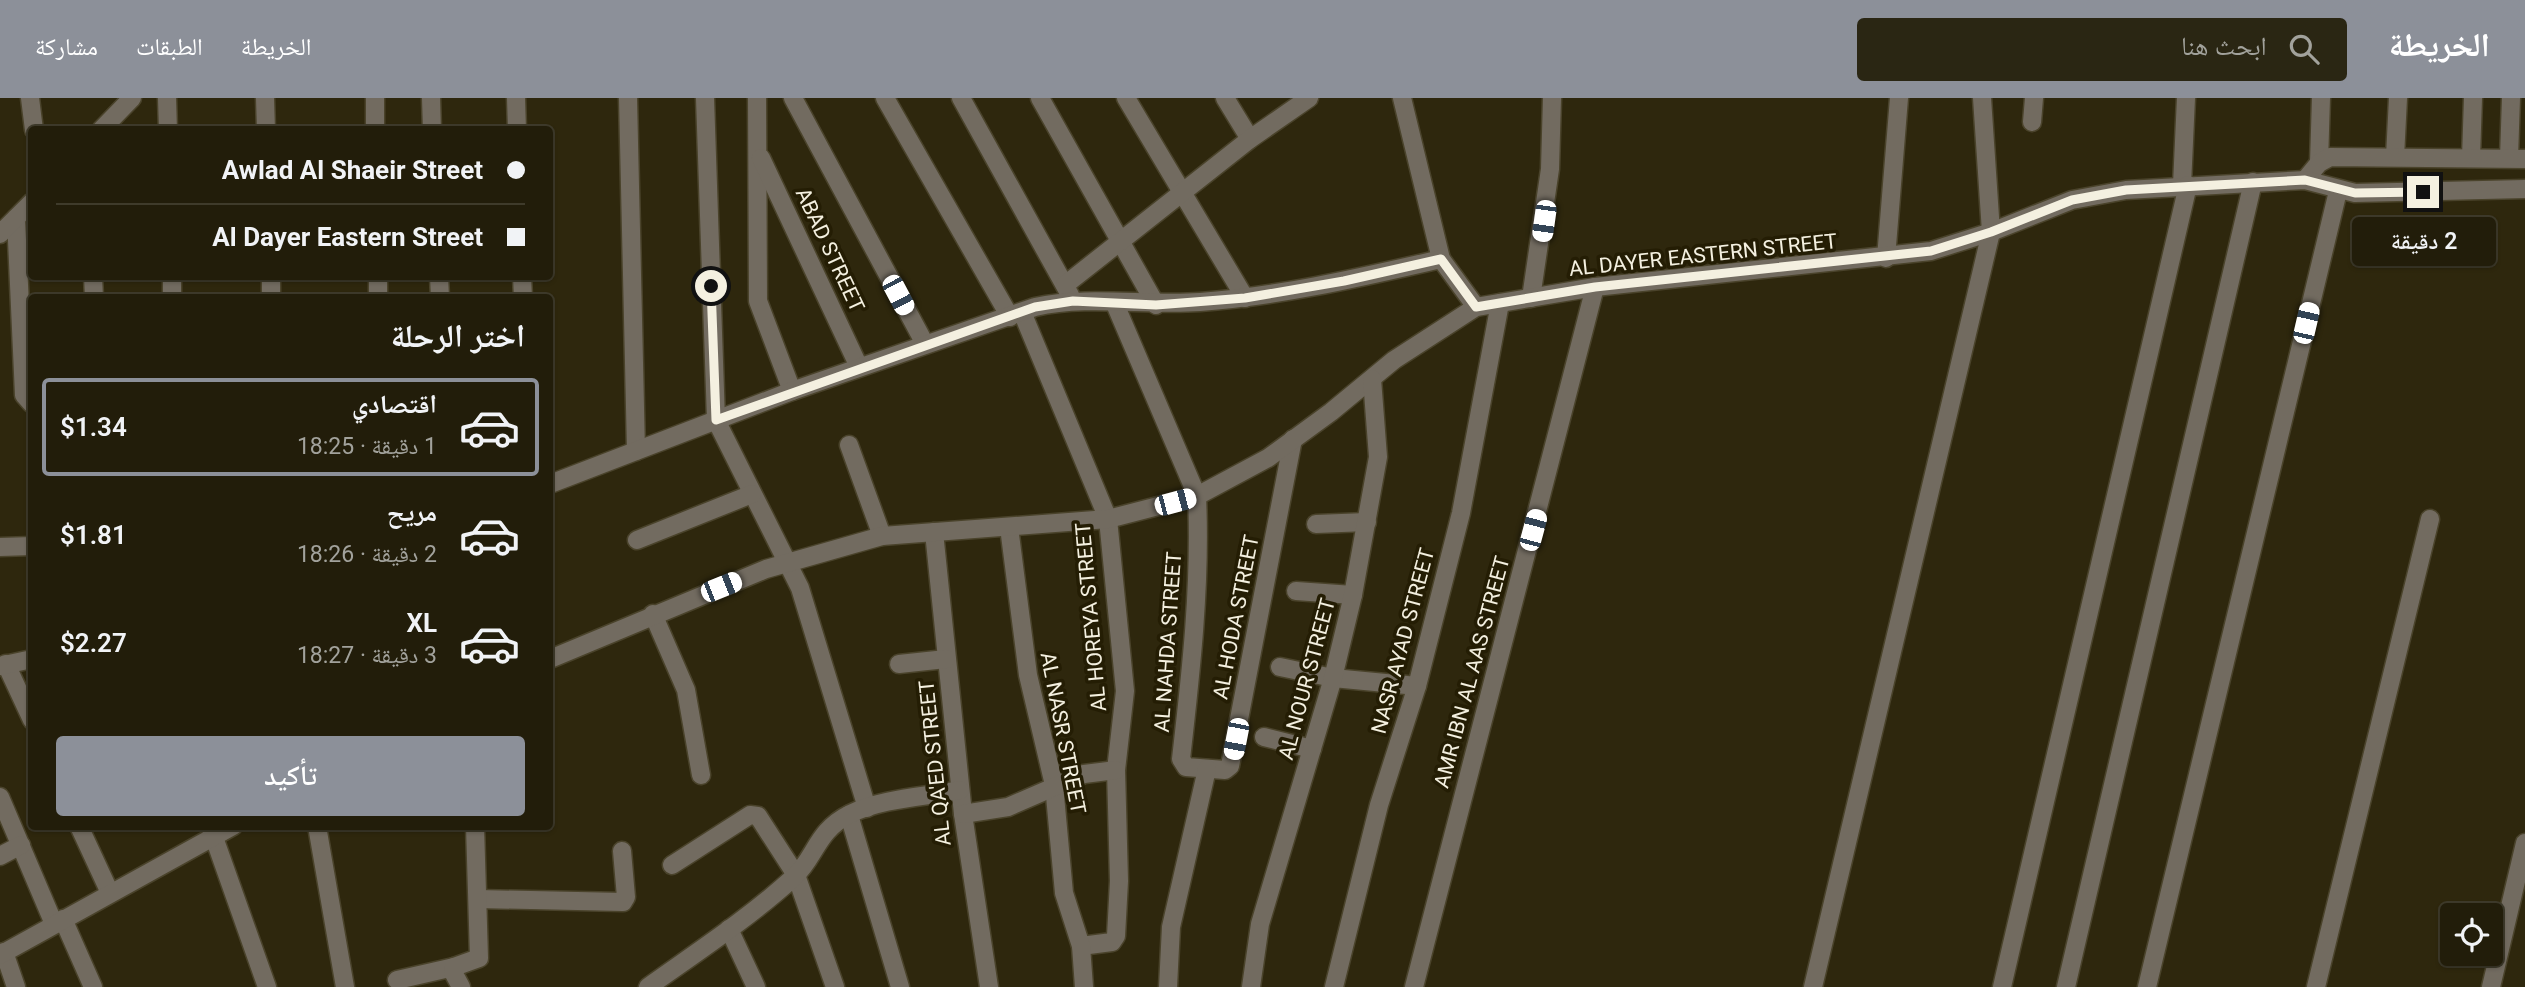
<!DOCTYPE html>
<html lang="ar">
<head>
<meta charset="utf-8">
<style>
  body { margin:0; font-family:Roboto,"Noto Naskh Arabic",sans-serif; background:#2a2613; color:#f1f3f6; direction:rtl; height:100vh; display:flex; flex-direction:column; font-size:26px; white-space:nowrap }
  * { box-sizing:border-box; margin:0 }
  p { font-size:23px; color:#a2a29c }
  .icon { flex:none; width:38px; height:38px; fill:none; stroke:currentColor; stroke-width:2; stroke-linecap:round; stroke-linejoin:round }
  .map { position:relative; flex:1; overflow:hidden; direction:ltr }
  .panel { position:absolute; left:28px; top:196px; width:525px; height:536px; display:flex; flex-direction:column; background:#221d0a; border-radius:7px; box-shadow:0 2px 5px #0004,0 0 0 2px #3f3b2b; direction:rtl }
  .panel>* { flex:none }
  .top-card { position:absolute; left:28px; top:28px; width:525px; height:154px; border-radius:7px; box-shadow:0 2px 5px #0004,0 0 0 2px #3f3b2b; direction:rtl; display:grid; align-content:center; height:154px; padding:0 28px; background:#221d0a }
  .fabs { position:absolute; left:2440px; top:805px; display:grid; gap:14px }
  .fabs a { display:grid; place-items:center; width:63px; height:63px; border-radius:7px; background:#221d0a; box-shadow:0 2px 5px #0004,0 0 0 2px #3f3b2b; font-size:35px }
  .end { position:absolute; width:32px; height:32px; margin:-16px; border:9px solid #f4f0e0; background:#111; box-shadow:0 0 0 4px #111 }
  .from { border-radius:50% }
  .bubble { position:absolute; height:49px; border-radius:7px; background:#221d0a; box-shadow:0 2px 5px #0004,0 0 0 2px #3f3b2b; font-size:23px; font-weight:600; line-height:49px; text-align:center; direction:rtl }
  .car { position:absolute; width:21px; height:42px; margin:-21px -10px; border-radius:9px; box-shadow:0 0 5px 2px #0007; background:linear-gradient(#fff 24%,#345 0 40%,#fff 0 76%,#345 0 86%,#fff 0) }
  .top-card b { display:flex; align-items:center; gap:24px; height:66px; font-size:26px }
  .top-card b+b { border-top:2px solid #3f3b2b }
  .top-card i { width:18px; height:18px; background:#f1f3f6 }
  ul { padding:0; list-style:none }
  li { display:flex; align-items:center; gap:21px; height:98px; margin:0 14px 10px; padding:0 14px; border:4px solid transparent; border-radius:7px }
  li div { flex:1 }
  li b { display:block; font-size:26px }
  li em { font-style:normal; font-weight:600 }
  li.active { border-color:#8c9099 }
  li>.icon { width:63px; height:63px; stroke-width:1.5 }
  h2 { padding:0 28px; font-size:32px; line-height:84px }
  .cta { display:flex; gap:14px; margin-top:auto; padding:14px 28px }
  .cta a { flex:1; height:80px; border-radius:7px; background:#8c9099; color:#fff; font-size:28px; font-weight:600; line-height:80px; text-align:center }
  header { display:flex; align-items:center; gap:42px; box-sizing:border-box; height:98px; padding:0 35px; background:#8c9099; color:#fff }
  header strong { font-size:33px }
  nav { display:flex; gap:38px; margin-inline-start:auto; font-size:24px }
  .search { width:490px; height:63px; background:#2a2613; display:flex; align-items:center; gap:18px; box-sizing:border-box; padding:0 24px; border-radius:7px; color:#a2a29c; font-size:26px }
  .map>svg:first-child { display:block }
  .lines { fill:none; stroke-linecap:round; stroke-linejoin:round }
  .minor-casing { stroke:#4a432b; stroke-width:21 }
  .minor { stroke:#726b60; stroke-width:18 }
  .route { stroke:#f4f0e0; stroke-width:9 }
  .labels { text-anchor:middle; stroke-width:7; stroke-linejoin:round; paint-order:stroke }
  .street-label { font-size:21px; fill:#f4f0e0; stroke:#241d04 }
</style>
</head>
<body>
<header>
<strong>الخريطة</strong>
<div class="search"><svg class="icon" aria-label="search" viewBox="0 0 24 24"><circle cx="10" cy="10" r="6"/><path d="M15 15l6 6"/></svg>ابحث هنا</div>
<nav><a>الخريطة</a><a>الطبقات</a><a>مشاركة</a></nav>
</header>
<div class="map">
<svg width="2525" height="889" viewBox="0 0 2525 889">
  <rect width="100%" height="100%" fill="#2e270d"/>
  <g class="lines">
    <g class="minor-casing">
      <g id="minor">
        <path d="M 30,0 L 34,32"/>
        <path d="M 167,0 L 168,32"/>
        <path d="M 265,0 L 266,32"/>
        <path d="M 375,0 L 375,32"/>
        <path d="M 431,0 L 432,32"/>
        <path d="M 516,0 L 517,32"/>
        <path d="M 628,0 L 636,353"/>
        <path d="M 705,0 L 716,322 L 800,490 L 867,710"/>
        <path d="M 757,0 L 758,203 L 792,293"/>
        <path d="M 793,0 L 925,246"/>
        <path d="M 885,0 L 1010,219"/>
        <path d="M 961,0 L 1070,197"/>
        <path d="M 1040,0 L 1156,207"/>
        <path d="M 1126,0 L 1245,200"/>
        <path d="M 1225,0 L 1250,41"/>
        <path d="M 1402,0 L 1441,161 L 1476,209"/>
        <path d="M 2032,24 L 2034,0"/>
        <path d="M 101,32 L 132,0"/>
        <path d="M 2395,59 L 2398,0"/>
        <path d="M 761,60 L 859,269"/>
        <path d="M 2471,60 L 2473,0"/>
        <path d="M 2509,60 L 2511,0"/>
        <path d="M 2319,65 L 2321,0"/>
        <path d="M 2305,82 L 2319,65 L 2330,59 L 2525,61"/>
        <path d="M 2182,87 L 2186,0"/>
        <path d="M 16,120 L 24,297 L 32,306"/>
        <path d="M 0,136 L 32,104"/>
        <path d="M 1886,160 L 1899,0"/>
        <path d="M 93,178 L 94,200"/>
        <path d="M 172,178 L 172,200"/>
        <path d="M 271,178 L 271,200"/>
        <path d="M 378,178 L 378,200"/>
        <path d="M 439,178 L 440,200"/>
        <path d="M 522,178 L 523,200"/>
        <path d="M 1065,187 L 1250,41 L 1309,0"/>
        <path d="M 1531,200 L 1550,71 L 1552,0"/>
        <path d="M 1115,206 L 1197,398 C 1201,486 1191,574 1181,661 L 1186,669 L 1225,672 L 1230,668 L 1293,341"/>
        <path d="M 1022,214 L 1108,421 L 1125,593 L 1116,672 L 1119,783 L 1116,838 L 1112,844 L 1081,848"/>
        <path d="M 849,347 L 882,438"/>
        <path d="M 550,386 L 792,293 L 1035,209 C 1089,197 1145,208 1200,204 C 1282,198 1362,179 1441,161"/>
        <path d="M 1316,426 L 1367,424"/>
        <path d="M 1009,429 L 1028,577 L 1054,687 L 1064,795 L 1081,848 L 1084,889"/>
        <path d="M 934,434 L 963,716 L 989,889"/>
        <path d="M 637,442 L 752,396"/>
        <path d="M 0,449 L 32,448"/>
        <path d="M 1296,493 L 1353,497"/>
        <path d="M 653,516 L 686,592 L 701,677"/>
        <path d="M 550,561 L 766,471 L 882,438 L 1108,421 L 1197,398 L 1268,360 L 1331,314 L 1394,262 L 1476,209 L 1595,189 L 1931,153 L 1991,134 L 2072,102 L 2126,92 L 2305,82 L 2355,95 L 2525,91"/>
        <path d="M 6,566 L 32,622"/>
        <path d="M 899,566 L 946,561"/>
        <path d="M 0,568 L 32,561"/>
        <path d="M 1280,569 L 1333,580 L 1417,588"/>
        <path d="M 1264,639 L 1312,651"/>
        <path d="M 0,699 L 54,826"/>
        <path d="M 963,716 L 1008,709 L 1084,676 L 1116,672"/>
        <path d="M 849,717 L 900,889"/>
        <path d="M 79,728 L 110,795"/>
        <path d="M 210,728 L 267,889"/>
        <path d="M 317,728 L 345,889"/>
        <path d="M 0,758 L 21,747"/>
        <path d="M 672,767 L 750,717 L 758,718 L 796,777 L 835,889"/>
        <path d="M 478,801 L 623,804 L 626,799 L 622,753"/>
        <path d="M 63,821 L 93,889"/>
        <path d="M 729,831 L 756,889"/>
        <path d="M 4,854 L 16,889"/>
        <path d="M 0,857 L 233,728"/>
        <path d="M 397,882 L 454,869"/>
        <path d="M 461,889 L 453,874 L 454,869 L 479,860 L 475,728"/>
        <path d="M 648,889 C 697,854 749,820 794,779 C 816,759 816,733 850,716 C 883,700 925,699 960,692"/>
        <path d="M 1168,889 L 1171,829 L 1207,671"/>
        <path d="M 1251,889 L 1260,826 L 1333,580 L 1353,497 L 1378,359 L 1372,281"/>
        <path d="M 1334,889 L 1379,707 L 1417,588 L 1461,415 L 1500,205"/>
        <path d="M 1414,889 L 1595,189"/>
        <path d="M 1813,889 L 1991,134 L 1982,0"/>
        <path d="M 2002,889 L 2188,87"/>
        <path d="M 2066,889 L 2253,84"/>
        <path d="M 2147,889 L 2338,93"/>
        <path d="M 2316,889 L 2430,421"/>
        <path d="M 2491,889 L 2525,745"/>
      </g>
    </g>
    <use href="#minor" class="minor"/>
  </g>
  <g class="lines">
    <path class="route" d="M 711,188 L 716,322 L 1035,209 L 1073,203 L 1156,207 L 1245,200 L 1344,183 L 1441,161 L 1476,209 L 1595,189 L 1931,153 L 1991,134 L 2072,102 L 2126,92 L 2305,82 L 2355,95 L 2423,94"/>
  </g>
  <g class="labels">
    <g class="street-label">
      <text transform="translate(830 152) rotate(65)" y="7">ABAD STREET</text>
      <text transform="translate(1703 157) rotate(-6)" y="7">AL DAYER EASTERN STREET</text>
      <text transform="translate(1091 519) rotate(-95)" y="7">AL HOREYA STREET</text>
      <text transform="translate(1236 519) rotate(-79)" y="7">AL HODA STREET</text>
      <text transform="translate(1403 543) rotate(-75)" y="7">NASR AYAD STREET</text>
      <text transform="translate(1168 544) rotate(-86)" y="7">AL NAHDA STREET</text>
      <text transform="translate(1472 574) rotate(-75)" y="7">AMR IBN AL AAS STREET</text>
      <text transform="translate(1307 581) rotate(-75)" y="7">AL NOUR STREET</text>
      <text transform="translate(1063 635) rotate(79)" y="7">AL NASR STREET</text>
      <text transform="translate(935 665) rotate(-96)" y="7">AL QA'ED STREET</text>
    </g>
  </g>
</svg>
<div class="fabs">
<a><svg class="icon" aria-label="locate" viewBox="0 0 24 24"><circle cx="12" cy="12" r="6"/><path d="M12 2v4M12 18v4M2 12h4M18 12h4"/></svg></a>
</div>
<i class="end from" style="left:711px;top:188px"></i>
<i class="end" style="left:2423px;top:94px"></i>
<div class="bubble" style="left:2352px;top:119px;width:144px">2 دقيقة</div>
<i class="car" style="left:1544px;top:123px;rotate:188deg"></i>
<i class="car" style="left:898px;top:197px;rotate:152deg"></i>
<i class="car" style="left:2306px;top:225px;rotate:13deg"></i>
<i class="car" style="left:1175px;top:404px;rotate:75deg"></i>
<i class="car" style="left:1533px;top:432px;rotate:15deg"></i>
<i class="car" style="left:721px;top:489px;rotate:68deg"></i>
<i class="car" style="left:1236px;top:641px;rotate:191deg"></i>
<div class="top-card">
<b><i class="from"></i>Awlad Al Shaeir Street</b>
<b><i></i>Al Dayer Eastern Street</b>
</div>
<section class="panel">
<h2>اختر الرحلة</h2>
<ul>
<li class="active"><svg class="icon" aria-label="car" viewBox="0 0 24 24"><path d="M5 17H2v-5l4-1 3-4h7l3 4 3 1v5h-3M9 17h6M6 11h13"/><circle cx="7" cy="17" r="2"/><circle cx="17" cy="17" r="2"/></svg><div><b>اقتصادي</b><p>1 دقيقة · 18:25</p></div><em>$1.34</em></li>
<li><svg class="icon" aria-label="car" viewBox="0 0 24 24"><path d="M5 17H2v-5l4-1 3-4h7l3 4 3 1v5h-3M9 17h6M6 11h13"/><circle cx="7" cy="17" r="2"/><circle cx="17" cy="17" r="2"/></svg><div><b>مريح</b><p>2 دقيقة · 18:26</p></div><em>$1.81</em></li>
<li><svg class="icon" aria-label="car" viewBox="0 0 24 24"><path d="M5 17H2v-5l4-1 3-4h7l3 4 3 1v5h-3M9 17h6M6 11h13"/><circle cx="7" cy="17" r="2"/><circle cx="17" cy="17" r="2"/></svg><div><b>XL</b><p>3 دقيقة · 18:27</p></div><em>$2.27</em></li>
</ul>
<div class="cta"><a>تأكيد</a></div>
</section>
</div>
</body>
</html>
